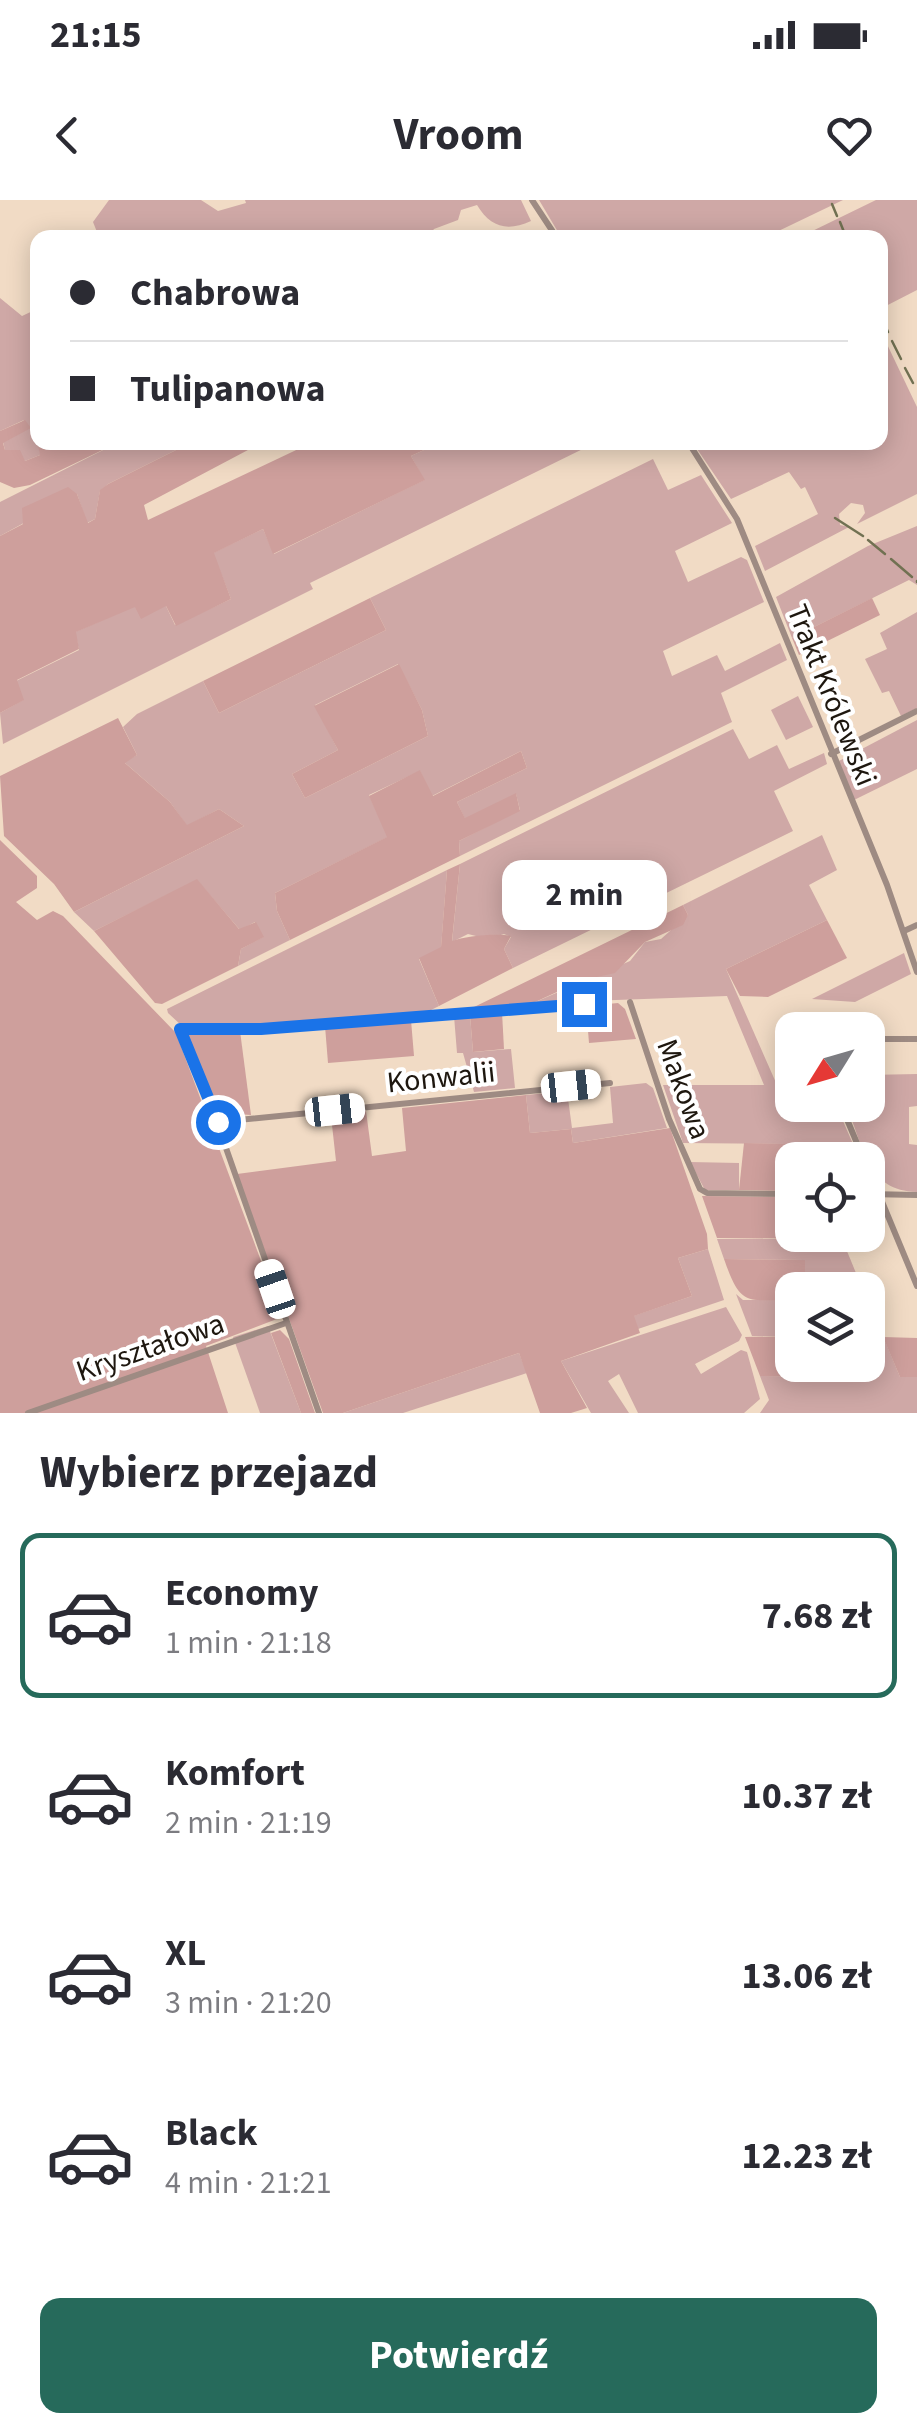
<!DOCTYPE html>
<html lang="pl">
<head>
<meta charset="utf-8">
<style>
  body { margin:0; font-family:"Source Sans 3",sans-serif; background:#f2f2f3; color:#2b2b33; height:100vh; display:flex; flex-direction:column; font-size:38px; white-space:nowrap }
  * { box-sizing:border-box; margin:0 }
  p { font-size:32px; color:#7c7c81 }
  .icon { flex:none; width:55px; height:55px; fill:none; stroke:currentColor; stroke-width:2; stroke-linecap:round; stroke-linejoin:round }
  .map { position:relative; height:1213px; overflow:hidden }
  .sheet { display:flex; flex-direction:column; background:#fff; flex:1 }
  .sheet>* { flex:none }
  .guide { position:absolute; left:30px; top:30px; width:858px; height:220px; border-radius:20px; box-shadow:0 5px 25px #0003; display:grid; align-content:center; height:220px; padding:0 40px; background:#fff }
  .needle { width:65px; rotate:233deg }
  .fabs { position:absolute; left:775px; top:812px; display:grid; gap:20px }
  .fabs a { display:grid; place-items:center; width:110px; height:110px; border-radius:20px; background:#fff; box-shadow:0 5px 25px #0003; font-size:50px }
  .end { position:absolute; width:45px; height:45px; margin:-22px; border:12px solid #1a73e8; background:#fff; box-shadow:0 0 0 5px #fff }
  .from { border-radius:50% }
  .bubble { position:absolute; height:70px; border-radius:20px; background:#fff; box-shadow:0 5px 25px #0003; font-size:32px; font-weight:700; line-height:70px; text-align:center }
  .car { position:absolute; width:30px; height:60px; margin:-30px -15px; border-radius:12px; box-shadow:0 0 8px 2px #0007; background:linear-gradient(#fff 24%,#345 0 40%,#fff 0 76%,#345 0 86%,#fff 0) }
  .guide b { display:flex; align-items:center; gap:35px; height:95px; font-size:38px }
  .guide b+b { border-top:2px solid #e1e1e2 }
  .guide i { width:25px; height:25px; background:#2b2b33 }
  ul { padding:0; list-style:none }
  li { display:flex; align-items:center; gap:30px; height:165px; margin:0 20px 15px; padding:0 20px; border:5px solid transparent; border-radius:20px }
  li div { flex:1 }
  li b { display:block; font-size:38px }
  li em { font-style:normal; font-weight:700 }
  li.on { border-color:#266a5b }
  li>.icon { width:90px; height:90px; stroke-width:1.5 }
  h2 { padding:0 40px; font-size:45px; line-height:120px }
  .button { display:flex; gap:20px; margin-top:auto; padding:20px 40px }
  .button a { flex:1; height:115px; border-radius:20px; background:#266a5b; color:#fff; font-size:40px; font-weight:700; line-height:115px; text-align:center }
  .status { display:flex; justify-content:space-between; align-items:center; height:70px; padding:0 50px; background:#fff; direction:ltr }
  .status svg { height:28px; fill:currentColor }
  header { display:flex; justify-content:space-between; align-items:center; height:130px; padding:0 40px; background:#fff; font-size:45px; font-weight:700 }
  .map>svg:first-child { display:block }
  .green { fill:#cfa8a6; fill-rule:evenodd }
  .forest { fill:#ce9f9c }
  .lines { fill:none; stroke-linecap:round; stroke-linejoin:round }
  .stream { stroke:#717152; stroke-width:2.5 }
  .minor { stroke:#9e8b83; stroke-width:6 }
  .route { stroke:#1a73e8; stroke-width:12 }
  .labels { text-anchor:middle; stroke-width:8; stroke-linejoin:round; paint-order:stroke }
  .street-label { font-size:30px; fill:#1e170f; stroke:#fff }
</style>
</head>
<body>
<div class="status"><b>21:15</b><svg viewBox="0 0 49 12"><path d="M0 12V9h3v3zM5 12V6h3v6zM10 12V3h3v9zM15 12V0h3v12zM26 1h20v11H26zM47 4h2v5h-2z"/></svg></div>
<header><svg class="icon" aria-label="back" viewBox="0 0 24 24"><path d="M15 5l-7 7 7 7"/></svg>Vroom<svg class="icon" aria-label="heart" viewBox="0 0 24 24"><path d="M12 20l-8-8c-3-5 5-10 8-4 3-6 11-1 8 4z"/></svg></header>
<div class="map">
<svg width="917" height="1213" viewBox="0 0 917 1213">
  <rect width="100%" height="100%" fill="#f1dbc5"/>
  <g class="green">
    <path d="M 109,0 L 201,0 L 218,11 L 246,3 L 245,0 L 521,0 L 531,21 C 507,32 490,27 477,5 L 461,10 L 458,20 L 434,29 L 428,37 L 99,37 L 93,22 Z"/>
    <path d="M 539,0 L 843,0 L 766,37 L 561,37 Z"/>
    <path d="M 876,0 L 917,0 L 917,90 L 880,109 L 880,38 L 800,37 Z"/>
    <path d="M 0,98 L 22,116 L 37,109 L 40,255 L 25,261 L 5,250 L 3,242 L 24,220 L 0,231 Z"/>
    <path d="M 885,140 L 917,207 L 917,294 L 857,324 L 865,313 L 863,305 L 851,303 L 839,314 L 840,325 L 849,327 L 765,371 L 755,346 L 818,314 L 805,287 L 801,289 L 789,272 L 731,299 L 693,243 L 880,242 L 880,142 Z"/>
    <path d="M 117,243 L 190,243 L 108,284 L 100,291 L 95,319 L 87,323 L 77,294 L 0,336 L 0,302 Z"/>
    <path d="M 439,243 L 595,243 L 310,383 L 313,389 L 3,544 L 0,513 L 23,500 L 16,481 L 79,450 L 75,432 L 135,406 L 166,406 L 175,425 L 231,399 L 213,353 L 263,329 L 274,354 L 424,280 L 411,256 Z"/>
    <path d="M 653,259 L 668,290 L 701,275 L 732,323 L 675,351 L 688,382 L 741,357 L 747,360 L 764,402 L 663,451 L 672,476 L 717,455 L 725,471 L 780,443 L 787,460 L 721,493 L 732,522 L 460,656 L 459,641 L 520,610 L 516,594 L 465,619 L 457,602 L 527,568 L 521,551 L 432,596 L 420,571 L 369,595 L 388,637 L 275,693 L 277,711 L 290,740 L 238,766 L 241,749 L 263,737 L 255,722 L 240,730 L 197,680 L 94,731 L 74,712 L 244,626 L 219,609 L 187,626 L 170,602 L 124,562 L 137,555 L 123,527 L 137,514 L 203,481 L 219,513 L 386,430 L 370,398 ZM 398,464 L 422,510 L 428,536 L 305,598 L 292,574 L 338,550 L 315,505 Z"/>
    <path d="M 917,326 L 917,385 L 909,380 L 792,438 L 776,397 L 868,346 Z"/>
    <path d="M 917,412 L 917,508 L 901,516 L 889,491 L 882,493 L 865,459 L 887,449 L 880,433 Z"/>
    <path d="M 798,496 L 813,527 L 786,540 L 771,510 Z"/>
    <path d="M 917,520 L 917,569 L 854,600 L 839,561 Z"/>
    <path d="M 733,529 L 749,559 L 777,545 L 789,569 L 824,553 L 827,564 L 774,591 L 793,631 L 513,768 L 504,749 L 511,737 L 504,734 L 488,739 L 468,734 L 452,742 L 460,664 Z"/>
    <path d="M 822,635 L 837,670 L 809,685 L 827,720 L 726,769 L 777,885 L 792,886 L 792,905 L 836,905 L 860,960 L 795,960 L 788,944 L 683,943 L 663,885 L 764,885 L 727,796 L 533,803 L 630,761 L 645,742 L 661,739 L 688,715 L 683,705 Z"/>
    <path d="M 447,670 L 441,748 L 419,759 L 439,806 L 427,812 L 248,825 L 181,825 L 168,813 L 167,809 Z"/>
    <path d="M 904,753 L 911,774 L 855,802 L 812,799 Z"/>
    <path d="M 470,815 L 473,852 L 511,849 L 515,888 L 474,892 L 463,853 L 457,853 L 454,816 Z"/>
    <path d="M 917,874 L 917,906 L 909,907 L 909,944 L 917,945 L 917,992 C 867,991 864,947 846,905 L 868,905 L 868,875 Z"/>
    <path d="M 646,883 L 653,888 L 667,928 L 573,943 L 571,929 L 530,933 L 526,895 L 567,891 L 572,928 L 613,923 L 610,887 Z"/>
    <path d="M 690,962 L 739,963 L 739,990 L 705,990 Z"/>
    <path d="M 717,1039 L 842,1039 L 863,1090 L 805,1090 L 805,1060 L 724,1059 Z"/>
    <path d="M 708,1049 L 724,1100 L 638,1129 L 633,1116 L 692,1096 L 678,1058 Z"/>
    <path d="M 736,1094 L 743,1100 L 792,1100 L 792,1136 L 752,1136 Z"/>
    <path d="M 868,1100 L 900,1177 L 917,1177 L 917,1213 L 760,1213 L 769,1200 L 760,1176 L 878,1177 L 868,1151 Z"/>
    <path d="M 726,1107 L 742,1135 L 739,1141 L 695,1164 L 701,1174 L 741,1150 L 747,1152 L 760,1199 L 744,1213 L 638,1213 L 619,1174 L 608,1181 L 629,1213 L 591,1213 L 561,1161 Z"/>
    <path d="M 268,1126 L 301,1213 L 260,1213 L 233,1137 Z"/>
    <path d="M 519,1153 L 527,1173 L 403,1213 L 343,1213 Z"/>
  </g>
  <g class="forest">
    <path d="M 25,220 L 31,228 L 3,243 L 5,250 L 20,250 L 25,261 L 40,255 L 37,241 L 37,239 L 72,245 L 117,243 L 30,285 L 14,288 L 0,282 L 0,231 Z"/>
    <path d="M 190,243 L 261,243 L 144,305 L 148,320 L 311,243 L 439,243 L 411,256 L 425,280 L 273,354 L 263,329 L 214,353 L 231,399 L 176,426 L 166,406 L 141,419 L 135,407 L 76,432 L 79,449 L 17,480 L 24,500 L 0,513 L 0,336 L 23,324 L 22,308 L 68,287 L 77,294 L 88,323 L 95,319 L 100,290 L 108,284 Z"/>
    <path d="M 370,398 L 386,430 L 219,513 L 203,481 Z"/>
    <path d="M 872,398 L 880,415 L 799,455 L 792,438 Z"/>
    <path d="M 399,464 L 422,510 L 428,536 L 305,598 L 292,574 L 338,550 L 314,506 Z"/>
    <path d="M 118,518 L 137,555 L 125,563 L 170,602 L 187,625 L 219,609 L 244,626 L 74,712 L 54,684 L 4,636 L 0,576 Z"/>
    <path d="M 521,551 L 527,568 L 457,602 L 465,618 L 516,593 L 520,611 L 459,641 L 460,656 L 290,740 L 277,711 L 275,693 L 387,637 L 369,596 L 420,570 L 433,596 Z"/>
    <path d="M 0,640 L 37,676 L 37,688 L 16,702 L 37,720 L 53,711 L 63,716 L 176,833 L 282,1117 L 206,1146 L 228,1213 L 0,1213 Z"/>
    <path d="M 460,664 L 452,741 C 465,736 497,733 511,736 L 504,749 L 513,768 L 439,806 L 419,758 L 441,747 L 447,670 Z"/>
    <path d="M 197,679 L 239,729 L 256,722 L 264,737 L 241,749 L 238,766 L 162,804 L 155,803 L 94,731 Z"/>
    <path d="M 683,705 L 688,715 L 683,725 L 645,742 L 615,773 L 583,780 L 533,803 L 472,808 Z"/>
    <path d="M 827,720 L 847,758 L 768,797 L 740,796 L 726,769 Z"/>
    <path d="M 618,803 L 625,809 L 636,839 L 589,843 L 586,806 Z"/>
    <path d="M 502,812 L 504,849 L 473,852 L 470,815 Z"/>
    <path d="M 411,820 L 414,856 L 328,863 L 325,826 Z"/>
    <path d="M 189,831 L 240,831 L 251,915 L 219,913 L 186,836 Z"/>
    <path d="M 526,895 L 530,933 L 571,929 L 573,943 L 670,928 L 707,1034 L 708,1049 L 678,1058 L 692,1096 L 634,1116 L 640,1133 L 561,1161 L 587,1208 L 571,1213 L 540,1213 L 519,1153 L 343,1213 L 323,1213 L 237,974 L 336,961 L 331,916 L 366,911 L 372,956 L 406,951 L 402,908 Z"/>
    <path d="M 744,943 L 788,944 L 795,960 L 792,991 L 739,990 Z"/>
    <path d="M 702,996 L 792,997 L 792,1035 L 840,1035 L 842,1039 L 717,1038 Z"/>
    <path d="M 724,1059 L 805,1060 L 805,1090 L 792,1090 L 792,1100 C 745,1100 741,1107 724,1059 Z"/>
    <path d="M 280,1130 L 289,1139 L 315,1213 L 301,1213 L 271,1133 Z"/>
    <path d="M 792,1136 L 792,1165 L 868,1165 L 868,1151 L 878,1177 L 760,1176 L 745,1137 Z"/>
    <path d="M 883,1137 L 917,1138 L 917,1177 L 900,1177 Z"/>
  </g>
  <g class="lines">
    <g class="stream">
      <path d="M 832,4 L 837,16"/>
      <path d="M 840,22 L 846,37"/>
      <path d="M 880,115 L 881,118"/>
      <path d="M 885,125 L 888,132"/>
      <path d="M 892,141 L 901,159"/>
      <path d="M 905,168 L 913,183"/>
      <path d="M 835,318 L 863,336"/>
      <path d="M 868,340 L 885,354"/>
      <path d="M 891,359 L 912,377"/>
      <path d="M 917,381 L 917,382"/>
    </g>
    <g class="minor">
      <path d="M 532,0 L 557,38"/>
      <path d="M 688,242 L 737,319 L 887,685 L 917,772"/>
      <path d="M 831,554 L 917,511"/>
      <path d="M 904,731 L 917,725"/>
      <path d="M 630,802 L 669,919 L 700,989 L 707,993 L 792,994"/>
      <path d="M 868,839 L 917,839"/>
      <path d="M 841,905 L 864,960"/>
      <path d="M 218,922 L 610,883"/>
      <path d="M 868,968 L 917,1086"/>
      <path d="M 868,994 L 917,995"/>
      <path d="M 28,1213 L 286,1123"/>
      <path d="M 319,1213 L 200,874 L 180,829 L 261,829 L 584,804"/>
    </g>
  </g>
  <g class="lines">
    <path class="route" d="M 218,922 L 180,829 L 261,829 L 584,804"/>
  </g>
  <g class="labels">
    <g class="street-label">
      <text transform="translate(832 495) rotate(68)" y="10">Trakt Królewski</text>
      <text transform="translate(441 877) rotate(-6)" y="10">Konwalii</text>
      <text transform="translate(684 889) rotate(70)" y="10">Makowa</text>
      <text transform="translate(150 1147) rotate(-19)" y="10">Kryształowa</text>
    </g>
  </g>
</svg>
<div class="fabs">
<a><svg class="needle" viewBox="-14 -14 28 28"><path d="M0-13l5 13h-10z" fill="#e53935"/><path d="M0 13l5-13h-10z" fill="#7c7c81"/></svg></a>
<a><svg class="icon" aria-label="locate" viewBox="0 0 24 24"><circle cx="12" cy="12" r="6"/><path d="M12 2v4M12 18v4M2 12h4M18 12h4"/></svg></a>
<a><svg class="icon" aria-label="layers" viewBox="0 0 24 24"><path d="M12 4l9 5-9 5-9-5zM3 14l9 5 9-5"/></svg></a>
</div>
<i class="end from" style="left:218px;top:922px"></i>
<i class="end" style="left:584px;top:804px"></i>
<div class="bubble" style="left:502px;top:660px;width:165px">2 min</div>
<i class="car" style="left:571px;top:886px;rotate:84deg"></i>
<i class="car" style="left:335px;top:910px;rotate:84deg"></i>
<i class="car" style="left:275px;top:1089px;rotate:341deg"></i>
<div class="guide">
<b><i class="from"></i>Chabrowa</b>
<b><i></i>Tulipanowa</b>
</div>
</div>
<section class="sheet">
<h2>Wybierz przejazd</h2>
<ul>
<li class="on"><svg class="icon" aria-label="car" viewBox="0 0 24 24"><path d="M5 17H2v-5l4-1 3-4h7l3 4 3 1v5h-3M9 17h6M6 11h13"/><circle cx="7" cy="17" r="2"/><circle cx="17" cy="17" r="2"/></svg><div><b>Economy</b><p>1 min · 21:18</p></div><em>7.68 zł</em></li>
<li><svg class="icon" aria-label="car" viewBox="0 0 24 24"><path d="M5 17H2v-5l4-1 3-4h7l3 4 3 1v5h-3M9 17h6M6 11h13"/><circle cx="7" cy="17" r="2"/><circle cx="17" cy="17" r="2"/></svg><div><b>Komfort</b><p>2 min · 21:19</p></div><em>10.37 zł</em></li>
<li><svg class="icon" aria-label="car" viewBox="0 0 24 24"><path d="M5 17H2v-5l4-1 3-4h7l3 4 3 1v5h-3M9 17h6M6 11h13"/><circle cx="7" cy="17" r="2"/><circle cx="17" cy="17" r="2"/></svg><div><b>XL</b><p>3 min · 21:20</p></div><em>13.06 zł</em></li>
<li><svg class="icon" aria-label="car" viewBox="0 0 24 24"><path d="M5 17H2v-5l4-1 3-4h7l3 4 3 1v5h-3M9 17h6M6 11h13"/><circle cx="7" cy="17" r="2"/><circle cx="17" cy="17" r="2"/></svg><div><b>Black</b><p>4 min · 21:21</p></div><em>12.23 zł</em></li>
</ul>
<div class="button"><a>Potwierdź</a></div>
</section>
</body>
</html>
